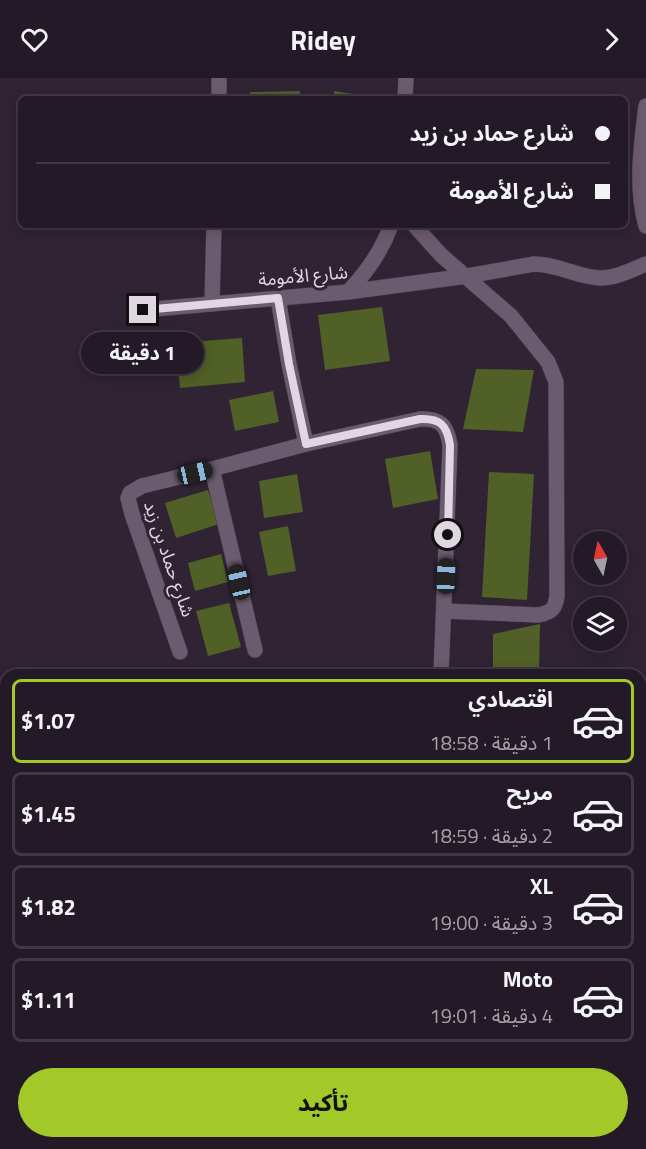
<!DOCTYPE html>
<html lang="ar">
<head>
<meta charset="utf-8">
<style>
  body { margin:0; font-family:"Titillium Web","Noto Sans Arabic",sans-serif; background:#302733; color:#f1f3f6; direction:rtl; height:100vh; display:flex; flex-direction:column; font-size:22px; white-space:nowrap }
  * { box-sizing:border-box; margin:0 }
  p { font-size:20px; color:#a3a1a7 }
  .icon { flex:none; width:33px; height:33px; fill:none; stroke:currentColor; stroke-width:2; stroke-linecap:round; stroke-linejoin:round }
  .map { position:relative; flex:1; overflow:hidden; direction:ltr }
  .sheet { position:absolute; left:0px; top:591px; width:646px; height:480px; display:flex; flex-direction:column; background:#241a27; border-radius:18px 18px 0 0; box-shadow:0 3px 15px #0003,0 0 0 2px #413844; direction:rtl }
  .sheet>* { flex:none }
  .top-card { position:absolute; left:18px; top:18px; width:610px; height:132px; border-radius:9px; box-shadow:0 3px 15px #0003,0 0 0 2px #413844; direction:rtl; display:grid; align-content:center; height:132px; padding:0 18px; background:#241a27 }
  .needle { width:39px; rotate:351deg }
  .buttons { position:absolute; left:573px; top:453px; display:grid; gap:12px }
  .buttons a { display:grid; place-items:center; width:54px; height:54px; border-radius:50%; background:#241a27; box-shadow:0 3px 15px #0003,0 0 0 2px #413844; font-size:30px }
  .end { position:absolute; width:27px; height:27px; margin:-14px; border:8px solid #e0d7e2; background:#111; box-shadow:0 0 0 3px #111 }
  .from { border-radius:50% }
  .bubble { position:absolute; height:42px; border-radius:21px; background:#241a27; box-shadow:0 3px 15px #0003,0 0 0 2px #413844; font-size:20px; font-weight:700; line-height:42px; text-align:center; direction:rtl }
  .car { position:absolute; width:18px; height:36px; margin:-18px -9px; border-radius:8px; box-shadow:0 0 4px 2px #0007; background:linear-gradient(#222 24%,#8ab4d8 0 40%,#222 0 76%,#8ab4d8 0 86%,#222 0) }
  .top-card b { display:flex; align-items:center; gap:21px; height:57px; font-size:22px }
  .top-card b+b { border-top:2px solid #413844 }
  .top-card i { width:15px; height:15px; background:#f1f3f6 }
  ul { padding:10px 0 0; list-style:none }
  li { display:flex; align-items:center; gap:18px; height:84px; margin:0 12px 9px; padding:0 6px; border:3px solid #413844; border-radius:9px }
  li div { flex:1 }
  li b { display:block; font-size:22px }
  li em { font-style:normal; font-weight:700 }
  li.current { border-color:#a2c928 }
  li>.icon { width:54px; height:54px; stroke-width:1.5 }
  .cta { display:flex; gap:12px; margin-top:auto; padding:12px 18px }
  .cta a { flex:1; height:69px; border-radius:36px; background:#a2c928; color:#111; font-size:24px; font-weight:700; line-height:69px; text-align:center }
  header { display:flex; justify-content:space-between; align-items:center; height:78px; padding:0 18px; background:#241a27; font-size:27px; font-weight:700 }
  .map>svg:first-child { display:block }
  .building { fill:#506026 }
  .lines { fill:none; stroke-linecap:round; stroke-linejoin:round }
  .minor-casing { stroke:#4c414f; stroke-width:16 }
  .highway-casing { stroke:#4c414f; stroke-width:20 }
  .minor { stroke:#6b5b6e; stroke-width:15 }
  .highway { stroke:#d7a7e1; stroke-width:18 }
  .route { stroke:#e0d7e2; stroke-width:8 }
  .labels { text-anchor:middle; stroke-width:6; stroke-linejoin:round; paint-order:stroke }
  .street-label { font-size:18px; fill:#e0d7e2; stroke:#302334 }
</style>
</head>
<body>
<header><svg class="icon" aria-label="forward" viewBox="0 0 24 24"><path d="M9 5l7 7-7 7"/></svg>Ridey<svg class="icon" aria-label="heart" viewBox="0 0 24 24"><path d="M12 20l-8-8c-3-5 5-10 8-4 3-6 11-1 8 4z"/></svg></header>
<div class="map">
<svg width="646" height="1071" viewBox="0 0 646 1071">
  <rect width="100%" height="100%" fill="#302334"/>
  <g class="building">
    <path d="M 300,13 L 299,21 L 251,21 L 250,14 Z"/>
    <path d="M 334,13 L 360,17 L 361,21 L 334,21 Z"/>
    <path d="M 382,229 L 390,283 L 325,292 L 318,237 Z"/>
    <path d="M 242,260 L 245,304 L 180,310 L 176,265 Z"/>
    <path d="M 476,291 L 534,292 L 523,354 L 463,351 Z"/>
    <path d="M 273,313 L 279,344 L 235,353 L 229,322 Z"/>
    <path d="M 430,373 L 438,421 L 393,430 L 385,381 Z"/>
    <path d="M 489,394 L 534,396 L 527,522 L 482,519 Z"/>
    <path d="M 297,396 L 303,434 L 264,440 L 259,403 Z"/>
    <path d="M 208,412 L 219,446 L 176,460 L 165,425 Z"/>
    <path d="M 288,448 L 296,493 L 268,498 L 259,454 Z"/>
    <path d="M 221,476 L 228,504 L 195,513 L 188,485 Z"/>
    <path d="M 229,525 L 241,569 L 208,578 L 196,533 Z"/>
    <path d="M 540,546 L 539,597 L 493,597 L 493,556 Z"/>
  </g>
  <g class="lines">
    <g class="minor-casing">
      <g id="minor">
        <path d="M 219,21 L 219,0"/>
        <path d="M 405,21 L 406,0"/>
        <path d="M 646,28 C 641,68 635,109 646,148"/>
        <path d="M 414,147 L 441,177 L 511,238 L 548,284 L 556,304 L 557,518 C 555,531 552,534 539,537 L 444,533"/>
        <path d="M 348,214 C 367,194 382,173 391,147"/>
        <path d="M 278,220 L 289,286 L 306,366"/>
        <path d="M 212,226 L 214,147"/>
        <path d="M 143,232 L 348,214 L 467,198 L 534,186 C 558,186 577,199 600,200 C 617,200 631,192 646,186"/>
        <path d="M 212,391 L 255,572"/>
        <path d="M 180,574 L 132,436 L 128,420 L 130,415 L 142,408 L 212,391 L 306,366 L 420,341 C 440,340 447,347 450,367 L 441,597"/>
      </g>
    </g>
    <g class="highway-casing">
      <g id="highway">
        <path d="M 0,670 L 6,674"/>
        <path d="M 0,722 L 6,726"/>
        <path d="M 488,1065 L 496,1071"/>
        <path d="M 555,1065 L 564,1071"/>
      </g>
    </g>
    <use href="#minor" class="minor"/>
    <use href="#highway" class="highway"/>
  </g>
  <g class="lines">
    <path class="route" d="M 143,232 L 278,220 L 289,286 L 306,366 L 420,341 C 440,340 447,347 450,367 L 448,457"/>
  </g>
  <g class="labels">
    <g class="street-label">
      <text transform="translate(303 198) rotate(-5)" y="6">شارع الأمومة</text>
      <text transform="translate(169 481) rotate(71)" y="6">شارع حماد بن زيد</text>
    </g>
  </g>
</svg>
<div class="buttons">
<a><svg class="needle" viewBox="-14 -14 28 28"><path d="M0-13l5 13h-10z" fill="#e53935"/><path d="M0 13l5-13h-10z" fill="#a3a1a7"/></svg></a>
<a><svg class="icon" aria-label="layers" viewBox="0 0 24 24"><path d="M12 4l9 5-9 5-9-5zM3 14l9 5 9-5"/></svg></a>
</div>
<i class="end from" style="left:448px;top:457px"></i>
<i class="end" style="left:143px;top:232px"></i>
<div class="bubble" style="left:81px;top:254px;width:123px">1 دقيقة</div>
<i class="car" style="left:195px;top:395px;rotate:77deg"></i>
<i class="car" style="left:446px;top:498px;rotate:2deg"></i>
<i class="car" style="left:239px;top:504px;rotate:347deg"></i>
<div class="top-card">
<b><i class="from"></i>شارع حماد بن زيد</b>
<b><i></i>شارع الأمومة</b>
</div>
<section class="sheet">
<ul>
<li class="current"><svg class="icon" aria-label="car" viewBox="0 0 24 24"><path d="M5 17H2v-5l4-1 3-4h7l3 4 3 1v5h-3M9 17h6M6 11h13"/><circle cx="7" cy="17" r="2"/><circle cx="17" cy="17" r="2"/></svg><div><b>اقتصادي</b><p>1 دقيقة · 18:58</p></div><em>$1.07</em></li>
<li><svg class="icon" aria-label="car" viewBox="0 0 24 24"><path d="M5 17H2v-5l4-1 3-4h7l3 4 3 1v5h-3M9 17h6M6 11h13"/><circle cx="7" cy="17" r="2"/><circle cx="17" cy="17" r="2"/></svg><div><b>مريح</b><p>2 دقيقة · 18:59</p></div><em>$1.45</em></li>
<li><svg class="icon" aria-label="car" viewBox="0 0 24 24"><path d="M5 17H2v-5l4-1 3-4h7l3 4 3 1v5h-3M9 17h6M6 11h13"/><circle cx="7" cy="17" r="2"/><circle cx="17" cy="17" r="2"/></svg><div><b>XL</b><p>3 دقيقة · 19:00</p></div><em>$1.82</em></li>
<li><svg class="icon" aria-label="car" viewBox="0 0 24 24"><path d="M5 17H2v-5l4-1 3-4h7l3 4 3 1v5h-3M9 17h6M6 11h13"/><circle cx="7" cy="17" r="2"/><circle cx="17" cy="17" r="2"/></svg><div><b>Moto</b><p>4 دقيقة · 19:01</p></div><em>$1.11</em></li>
</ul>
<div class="cta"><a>تأكيد</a></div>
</section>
</div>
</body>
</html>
